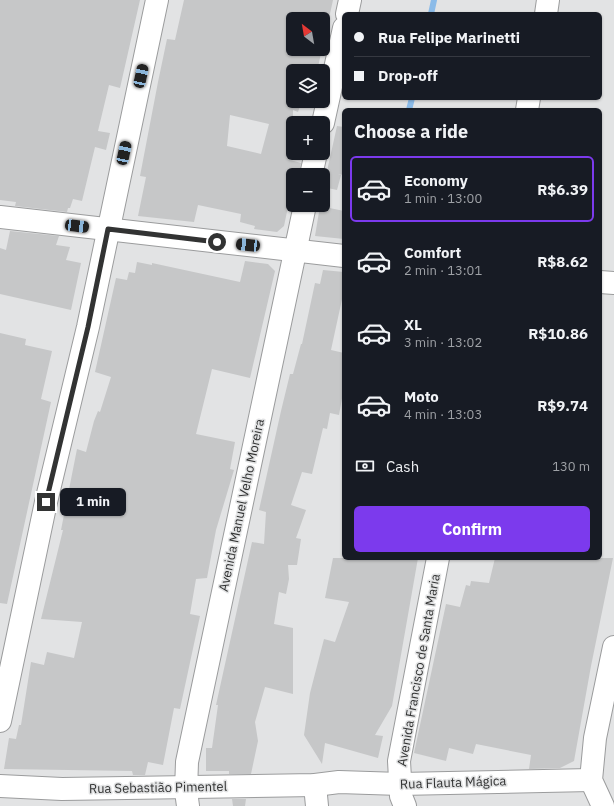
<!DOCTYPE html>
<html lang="en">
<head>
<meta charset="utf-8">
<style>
  body { margin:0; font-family:"IBM Plex Sans",sans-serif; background:#242831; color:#f1f3f6; height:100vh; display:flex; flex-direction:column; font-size:15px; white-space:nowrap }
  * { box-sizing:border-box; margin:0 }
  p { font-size:13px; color:#9ea1a6 }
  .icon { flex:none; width:22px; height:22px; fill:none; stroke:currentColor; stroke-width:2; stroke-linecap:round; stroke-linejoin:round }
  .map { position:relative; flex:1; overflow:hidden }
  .details { position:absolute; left:342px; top:108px; width:260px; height:452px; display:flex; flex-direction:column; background:#171b24; border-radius:6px; box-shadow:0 1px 3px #0004 }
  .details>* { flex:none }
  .banner { position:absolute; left:342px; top:12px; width:260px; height:88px; border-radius:6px; box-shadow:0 1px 3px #0004; display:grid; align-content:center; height:88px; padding:0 12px; background:#171b24 }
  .needle { width:26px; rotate:329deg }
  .fabs { position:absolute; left:286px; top:12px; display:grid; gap:8px }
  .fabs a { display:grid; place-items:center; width:44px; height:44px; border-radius:6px; background:#171b24; box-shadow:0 1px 3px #0004; font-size:20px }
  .end { position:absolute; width:18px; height:18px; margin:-9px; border:5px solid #323333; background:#fff; box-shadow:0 0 0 2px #fff }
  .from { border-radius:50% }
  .bubble { position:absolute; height:28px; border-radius:6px; background:#171b24; box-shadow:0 1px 3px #0004; font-size:13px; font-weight:800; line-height:28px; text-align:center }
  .car { position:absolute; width:12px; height:24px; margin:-12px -6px; border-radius:5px; box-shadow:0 0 3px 1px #0007; background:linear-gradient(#222 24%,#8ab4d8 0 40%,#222 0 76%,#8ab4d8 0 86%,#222 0) }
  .banner b { display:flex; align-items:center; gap:14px; height:38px; font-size:15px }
  .banner b+b { border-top:1px solid #363941 }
  .banner i { width:10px; height:10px; background:#f1f3f6 }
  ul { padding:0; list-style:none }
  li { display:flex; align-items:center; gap:12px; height:66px; margin:0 8px 6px; padding:0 4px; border:2px solid transparent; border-radius:6px }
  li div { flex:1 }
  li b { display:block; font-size:15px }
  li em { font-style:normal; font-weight:800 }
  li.active { border-color:#7c3aed }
  li>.icon { width:36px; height:36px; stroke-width:1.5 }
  h2 { padding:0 12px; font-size:18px; line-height:48px }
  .pay { display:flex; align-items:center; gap:10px; height:44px; padding:0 12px; font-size:15px }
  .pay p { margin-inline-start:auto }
  .action { display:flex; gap:8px; margin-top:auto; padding:8px 12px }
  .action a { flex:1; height:46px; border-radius:6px; background:#7c3aed; color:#fff; font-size:16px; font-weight:800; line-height:46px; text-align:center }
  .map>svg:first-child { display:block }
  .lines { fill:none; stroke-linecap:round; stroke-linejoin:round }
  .stream { stroke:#8bbbe8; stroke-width:6 }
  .building { fill:#c6c7c8; fill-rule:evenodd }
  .minor-casing { stroke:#9b9c9d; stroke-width:24 }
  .minor { stroke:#fff; stroke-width:22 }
  .route { stroke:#323333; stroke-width:5 }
  .labels { text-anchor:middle; stroke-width:3; stroke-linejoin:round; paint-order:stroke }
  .street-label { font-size:13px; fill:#323333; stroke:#e2e3e4 }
</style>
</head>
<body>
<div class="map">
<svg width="614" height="806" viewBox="0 0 614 806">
  <rect width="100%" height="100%" fill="#e2e3e4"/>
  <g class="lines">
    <g class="stream">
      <path d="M 431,14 L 434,0"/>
      <path d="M 409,110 L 412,98"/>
    </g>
  </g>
  <g class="building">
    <path d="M 0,0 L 140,0 L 120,88 L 109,85 L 98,131 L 110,133 L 106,150 L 95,147 L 82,201 L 73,199 L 70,208 L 68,208 L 67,212 L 15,206 L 16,202 L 0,200 Z"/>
    <path d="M 184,0 L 333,0 L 323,46 L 323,19 L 293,19 L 293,49 L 322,49 L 317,71 L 293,71 L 293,101 L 310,101 L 308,107 L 300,106 L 298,112 L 293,110 L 293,145 L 290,160 L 301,163 L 299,175 L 293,175 L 293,183 L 284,226 L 277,232 L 254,229 L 255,226 L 240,222 L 241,214 L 198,205 L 194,222 L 138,216 L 146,177 L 140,176 L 158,82 L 167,39 L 175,40 ZM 230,115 L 269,124 L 261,154 L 227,146 Z"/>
    <path d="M 337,126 L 344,127 L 344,175 L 338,174 L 341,175 L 337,190 L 323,187 L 323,178 L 325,170 L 327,171 Z"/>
    <path d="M 320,206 L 344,211 L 344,239 L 315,236 Z"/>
    <path d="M 10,231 L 59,236 L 56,245 L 70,247 L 66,260 L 81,263 L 71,310 L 0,294 L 0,248 L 6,250 Z"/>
    <path d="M 245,261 L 268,264 L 275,271 L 250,378 L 212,369 L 196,434 L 235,442 L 230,469 L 234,470 L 216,530 L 207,578 L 196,579 L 190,614 L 200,616 L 180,709 L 174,708 L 163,765 L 148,762 L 145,775 L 133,775 L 132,771 L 4,769 L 9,738 L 16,739 L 19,725 L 21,725 L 31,662 L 44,665 L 47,652 L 74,658 L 82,622 L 41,619 L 63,530 L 61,530 L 77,449 L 86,452 L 94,421 L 98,411 L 100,412 L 111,377 L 95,372 L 116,278 L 127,280 L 129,272 L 135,273 L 137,262 L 152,265 L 152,263 L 240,282 Z"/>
    <path d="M 323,270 L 344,272 L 344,290 L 331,350 L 344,353 L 344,387 L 339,415 L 330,413 L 327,429 L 323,428 L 312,474 L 302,472 L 291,505 L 306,510 L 296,538 L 301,539 L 297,565 L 288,565 L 289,579 L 286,594 L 279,592 L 274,624 L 293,628 L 293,694 L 265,687 L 255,722 L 258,741 L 251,774 L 229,774 L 229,771 L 206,771 L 206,748 L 212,748 L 218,705 L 216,705 L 252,542 L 264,544 L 266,512 L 259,510 L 281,411 L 290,374 L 293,374 L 301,344 L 302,344 L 315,283 L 320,284 Z"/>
    <path d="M 0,333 L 26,339 L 25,345 L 52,351 L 41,399 L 51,402 L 7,604 L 0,603 Z"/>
    <path d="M 333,558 L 418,558 L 392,706 L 375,735 L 383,736 L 378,758 L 325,743 L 322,764 L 304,735 L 310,693 L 324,639 L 335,642 L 349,602 L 325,598 Z"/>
    <path d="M 495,558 L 613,558 L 591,666 L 574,761 L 560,768 L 529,769 L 531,755 L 476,744 L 473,754 L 449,748 L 446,761 L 414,753 L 446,604 L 460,607 L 466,585 L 470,586 L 471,581 L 489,583 Z"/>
    <path d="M 232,799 L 246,799 L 245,806 L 233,806 Z"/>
  </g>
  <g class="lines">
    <g class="minor-casing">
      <g id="minor">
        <path d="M 347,14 L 350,0"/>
        <path d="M 546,14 L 548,0"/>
        <path d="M 527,110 L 529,98"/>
        <path d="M 323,123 L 344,28"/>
        <path d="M 311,175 L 316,153"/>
        <path d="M 0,217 L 344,256"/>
        <path d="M 600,282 L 614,283"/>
        <path d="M 0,721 L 46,502 L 88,327 L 157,0"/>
        <path d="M 315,785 L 317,806"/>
        <path d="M 0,786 L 62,789 L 315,785 L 339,782 L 400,784 L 591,780"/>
        <path d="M 188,806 L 186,791 L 187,762 L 305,205"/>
        <path d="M 405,806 L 401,796 L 399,761 L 438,558"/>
        <path d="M 603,806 L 591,780 L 595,738 L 614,647"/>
      </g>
    </g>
    <use href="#minor" class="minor"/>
  </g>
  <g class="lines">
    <path class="route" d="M 46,502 L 88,327 L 108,229 L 217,242"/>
  </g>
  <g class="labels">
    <g class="street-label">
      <text transform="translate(241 505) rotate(-78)" y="5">Avenida Manuel Velho Moreira</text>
      <text transform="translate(418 670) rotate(-80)" y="5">Avenida Francisco de Santa Maria</text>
      <text transform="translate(453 782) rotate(-2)" y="5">Rua Flauta Mágica</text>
      <text transform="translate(158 787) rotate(-1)" y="5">Rua Sebastião Pimentel</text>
    </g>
  </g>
</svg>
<div class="fabs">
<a><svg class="needle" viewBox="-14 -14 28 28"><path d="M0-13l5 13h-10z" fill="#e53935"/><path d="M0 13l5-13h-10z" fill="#9ea1a6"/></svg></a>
<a><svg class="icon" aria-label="layers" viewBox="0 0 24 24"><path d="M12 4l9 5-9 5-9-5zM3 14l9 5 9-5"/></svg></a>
<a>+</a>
<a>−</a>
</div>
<i class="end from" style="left:217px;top:242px"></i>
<i class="end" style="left:46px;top:502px"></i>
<div class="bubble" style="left:60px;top:488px;width:66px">1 min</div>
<i class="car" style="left:141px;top:76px;rotate:12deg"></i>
<i class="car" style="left:124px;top:153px;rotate:12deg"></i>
<i class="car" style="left:77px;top:226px;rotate:97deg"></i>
<i class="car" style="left:248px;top:245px;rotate:276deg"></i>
<div class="banner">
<b><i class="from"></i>Rua Felipe Marinetti</b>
<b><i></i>Drop-off</b>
</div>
<section class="details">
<h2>Choose a ride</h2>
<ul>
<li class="active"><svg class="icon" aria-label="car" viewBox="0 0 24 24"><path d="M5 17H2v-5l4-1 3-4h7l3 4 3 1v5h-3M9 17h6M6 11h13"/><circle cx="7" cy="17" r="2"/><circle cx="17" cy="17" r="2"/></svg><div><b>Economy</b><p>1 min · 13:00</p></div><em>R$6.39</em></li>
<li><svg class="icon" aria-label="car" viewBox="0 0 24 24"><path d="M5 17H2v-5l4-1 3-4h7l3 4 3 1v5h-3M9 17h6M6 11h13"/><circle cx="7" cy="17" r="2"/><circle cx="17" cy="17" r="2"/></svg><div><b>Comfort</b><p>2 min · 13:01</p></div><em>R$8.62</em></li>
<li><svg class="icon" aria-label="car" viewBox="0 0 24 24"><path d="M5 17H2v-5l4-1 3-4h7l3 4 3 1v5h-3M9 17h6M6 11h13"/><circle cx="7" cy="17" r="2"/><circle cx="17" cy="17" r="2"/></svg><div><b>XL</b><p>3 min · 13:02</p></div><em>R$10.86</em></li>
<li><svg class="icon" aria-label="car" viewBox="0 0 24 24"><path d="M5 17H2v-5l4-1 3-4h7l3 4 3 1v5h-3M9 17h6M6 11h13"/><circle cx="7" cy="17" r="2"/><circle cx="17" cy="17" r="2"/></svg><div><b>Moto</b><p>4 min · 13:03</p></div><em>R$9.74</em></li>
</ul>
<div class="pay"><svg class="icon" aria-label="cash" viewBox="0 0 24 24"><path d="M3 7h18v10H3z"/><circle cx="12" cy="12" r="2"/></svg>Cash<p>130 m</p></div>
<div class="action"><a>Confirm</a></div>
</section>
</div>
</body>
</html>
